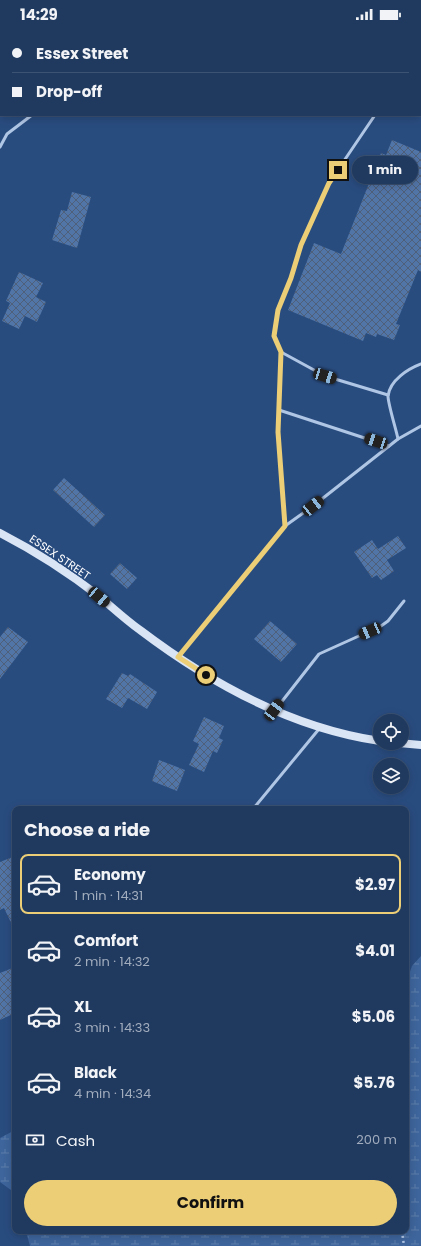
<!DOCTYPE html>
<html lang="en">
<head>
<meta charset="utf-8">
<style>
  body { margin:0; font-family:Poppins,sans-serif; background:#2c4468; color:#f1f3f6; height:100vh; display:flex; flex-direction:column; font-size:15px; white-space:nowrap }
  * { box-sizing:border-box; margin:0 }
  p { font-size:13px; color:#a1acbd }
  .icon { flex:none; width:22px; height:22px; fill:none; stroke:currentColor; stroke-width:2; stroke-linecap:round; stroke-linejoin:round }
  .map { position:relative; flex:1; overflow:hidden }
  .panel { position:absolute; left:12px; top:778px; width:397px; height:428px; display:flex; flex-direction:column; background:#1f395f; border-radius:8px; box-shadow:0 2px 10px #0003,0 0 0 1px #3c5374 }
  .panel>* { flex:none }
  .top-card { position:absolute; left:0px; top:0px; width:421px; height:88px; box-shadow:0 2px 10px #0003,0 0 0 1px #3c5374; display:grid; align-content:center; height:88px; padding:0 12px; background:#1f395f }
  .buttons { position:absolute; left:373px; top:686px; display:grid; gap:8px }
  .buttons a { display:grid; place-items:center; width:36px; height:36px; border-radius:50%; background:#1f395f; box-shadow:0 2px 10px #0003,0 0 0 1px #3c5374; font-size:20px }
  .end { position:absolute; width:18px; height:18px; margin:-9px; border:5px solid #ecce77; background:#111; box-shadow:0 0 0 2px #111 }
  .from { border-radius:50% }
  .bubble { position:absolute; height:28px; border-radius:14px; background:#1f395f; box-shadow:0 2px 10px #0003,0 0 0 1px #3c5374; font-size:13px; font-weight:700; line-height:28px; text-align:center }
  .car { position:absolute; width:12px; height:24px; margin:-12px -6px; border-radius:5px; box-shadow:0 0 3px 1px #0007; background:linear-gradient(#222 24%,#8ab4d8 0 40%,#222 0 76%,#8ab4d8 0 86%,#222 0) }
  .top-card b { display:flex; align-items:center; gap:14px; height:38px; font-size:15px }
  .top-card b+b { border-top:1px solid #3c5374 }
  .top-card i { width:10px; height:10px; background:#f1f3f6 }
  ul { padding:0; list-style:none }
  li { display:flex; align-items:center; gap:12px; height:60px; margin:0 8px 6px; padding:0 4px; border:2px solid transparent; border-radius:8px }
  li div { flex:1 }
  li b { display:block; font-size:15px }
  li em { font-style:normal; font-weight:700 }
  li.current { border-color:#ecce77 }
  li>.icon { width:36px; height:36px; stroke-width:1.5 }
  h2 { padding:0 12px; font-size:18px; line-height:48px }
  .pay { display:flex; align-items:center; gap:10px; height:44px; padding:0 12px; font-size:15px }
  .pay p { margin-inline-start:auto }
  .button { display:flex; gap:8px; margin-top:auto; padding:8px 12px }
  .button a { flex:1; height:46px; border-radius:24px; background:#ecce77; color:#111; font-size:16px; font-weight:700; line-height:46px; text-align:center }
  .status { display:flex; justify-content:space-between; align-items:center; height:28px; padding:0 20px; background:#1f395f; direction:ltr }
  .status svg { height:11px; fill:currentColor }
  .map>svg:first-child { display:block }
  .wetland { fill:url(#wetland-marsh) }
  .building { fill:url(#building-cross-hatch) }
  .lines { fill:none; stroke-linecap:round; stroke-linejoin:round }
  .path { stroke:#b0c6e5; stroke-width:2.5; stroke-dasharray:2 3; stroke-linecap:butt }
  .service { stroke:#b0c6e5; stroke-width:3 }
  .secondary { stroke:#d9e4f5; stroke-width:8 }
  .route { stroke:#ecce77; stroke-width:5 }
  .labels { text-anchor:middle; stroke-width:3; stroke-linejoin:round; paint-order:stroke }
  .street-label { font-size:11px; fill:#fff; stroke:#294c7f }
</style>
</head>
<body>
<div class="status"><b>14:29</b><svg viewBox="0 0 49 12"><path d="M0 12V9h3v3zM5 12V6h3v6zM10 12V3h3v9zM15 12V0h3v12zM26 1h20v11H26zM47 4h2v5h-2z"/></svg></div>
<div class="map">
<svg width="421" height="1218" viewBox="0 0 421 1218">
  <defs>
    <pattern id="wetland-marsh" width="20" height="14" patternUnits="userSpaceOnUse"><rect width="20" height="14" fill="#3e659c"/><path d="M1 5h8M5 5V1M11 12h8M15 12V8" fill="none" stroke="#5b7cab"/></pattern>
    <pattern id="building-cross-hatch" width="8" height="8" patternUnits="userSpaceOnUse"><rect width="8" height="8" fill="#5275a8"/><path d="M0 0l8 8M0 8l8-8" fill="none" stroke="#4f607a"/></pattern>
  </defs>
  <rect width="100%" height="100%" fill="#294c7f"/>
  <g class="wetland">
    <path d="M 421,928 L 421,1218 L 30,1218 L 26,1203 L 406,1203 L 406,955 L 412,938 Z"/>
    <path d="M 15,1102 L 15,1165 L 0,1154 L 0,1110 Z"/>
  </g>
  <g class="building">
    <path d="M 392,112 L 421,124 L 421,244 L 418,242 L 396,296 L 400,297 L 394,312 L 377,306 L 376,309 L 366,305 L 363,313 L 288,282 L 314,215 L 341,226 L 381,125 L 386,127 Z"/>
    <path d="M 72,164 L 91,169 L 77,220 L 52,212 L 61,182 L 67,183 Z"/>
    <path d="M 19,244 L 43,255 L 36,269 L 46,274 L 37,294 L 25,288 L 19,301 L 2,293 L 10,275 L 6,273 Z"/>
    <path d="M 64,450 L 105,487 L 94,499 L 53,462 Z"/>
    <path d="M 398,508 L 406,520 L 387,532 L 394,543 L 381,552 L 377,547 L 372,550 L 354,524 L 372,512 L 378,521 Z"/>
    <path d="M 120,535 L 137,550 L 127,561 L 110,546 Z"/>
    <path d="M 270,593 L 297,616 L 281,634 L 254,611 Z"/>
    <path d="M 8,599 L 28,614 L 0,651 L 0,609 Z"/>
    <path d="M 122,645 L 128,648 L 130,646 L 157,664 L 147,681 L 128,670 L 122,680 L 106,671 Z"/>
    <path d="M 204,689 L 224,698 L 219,710 L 223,712 L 217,725 L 213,723 L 204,744 L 189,737 L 199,716 L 193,713 Z"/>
    <path d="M 159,732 L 185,742 L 177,763 L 152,753 Z"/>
    <path d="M 15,828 L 15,903 L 4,880 L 0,882 L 0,834 Z"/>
    <path d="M 15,939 L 15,985 L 0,992 L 0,945 Z"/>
  </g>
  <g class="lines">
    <path class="path" d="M 402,1203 L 404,1218"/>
    <g class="service">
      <path d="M 108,1 L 108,0"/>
      <path d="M 420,22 L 421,21"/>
      <path d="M 0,119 L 7,106 L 32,87"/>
      <path d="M 281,324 L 325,348 L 388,367"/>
      <path d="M 279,382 L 389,418"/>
      <path d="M 398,411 C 396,401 388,376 388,368 C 390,352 408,341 421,336"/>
      <path d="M 285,498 L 278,404 L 281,324 L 274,308 L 278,282 L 291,250 L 301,217 L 329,155 L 375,87"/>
      <path d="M 179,628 L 285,498 L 313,478 L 398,411 L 421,398"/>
      <path d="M 276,681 L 319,626 L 381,598 L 388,593 L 404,573"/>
      <path d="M 253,781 L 319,701"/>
    </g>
    <g class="secondary">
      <path d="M 0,505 C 35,523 69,545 100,569 C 113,580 126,592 140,602 C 210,655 291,700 380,713"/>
      <path d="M 399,715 L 421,717"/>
    </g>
  </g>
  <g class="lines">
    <path class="route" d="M 206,647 L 178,629 L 285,498 L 278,404 L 281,324 L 274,308 L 278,282 L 291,250 L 301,217 L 329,155 L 338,142"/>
  </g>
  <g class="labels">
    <g class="street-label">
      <text transform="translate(60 529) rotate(34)" y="4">ESSEX STREET</text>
    </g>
  </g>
</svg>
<div class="buttons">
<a><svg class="icon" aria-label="locate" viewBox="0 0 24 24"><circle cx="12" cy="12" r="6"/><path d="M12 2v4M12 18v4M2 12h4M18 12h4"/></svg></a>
<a><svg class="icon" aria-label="layers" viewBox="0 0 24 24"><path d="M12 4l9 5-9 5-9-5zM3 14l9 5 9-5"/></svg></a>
</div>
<i class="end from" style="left:206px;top:647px"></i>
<i class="end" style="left:338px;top:142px"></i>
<div class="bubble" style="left:352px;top:128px;width:66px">1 min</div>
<i class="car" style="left:325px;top:348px;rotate:107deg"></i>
<i class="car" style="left:376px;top:413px;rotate:288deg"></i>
<i class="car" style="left:313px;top:478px;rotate:52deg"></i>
<i class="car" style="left:99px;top:569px;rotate:130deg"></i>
<i class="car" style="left:370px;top:603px;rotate:247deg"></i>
<i class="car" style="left:274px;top:682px;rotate:37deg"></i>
<div class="top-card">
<b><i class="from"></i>Essex Street</b>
<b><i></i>Drop-off</b>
</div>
<section class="panel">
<h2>Choose a ride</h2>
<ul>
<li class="current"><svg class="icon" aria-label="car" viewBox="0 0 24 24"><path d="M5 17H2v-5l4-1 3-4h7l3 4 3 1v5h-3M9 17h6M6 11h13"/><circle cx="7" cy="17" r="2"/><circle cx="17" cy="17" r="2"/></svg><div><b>Economy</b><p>1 min · 14:31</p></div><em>$2.97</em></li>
<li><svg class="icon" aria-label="car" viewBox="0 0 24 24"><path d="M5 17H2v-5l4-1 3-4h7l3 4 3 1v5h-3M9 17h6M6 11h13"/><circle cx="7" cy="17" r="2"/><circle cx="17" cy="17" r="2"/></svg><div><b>Comfort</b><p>2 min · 14:32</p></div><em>$4.01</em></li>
<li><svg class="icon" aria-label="car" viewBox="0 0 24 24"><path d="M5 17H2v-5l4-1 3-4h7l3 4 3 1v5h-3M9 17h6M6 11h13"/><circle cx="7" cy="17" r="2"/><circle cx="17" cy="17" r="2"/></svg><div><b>XL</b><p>3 min · 14:33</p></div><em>$5.06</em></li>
<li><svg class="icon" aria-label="car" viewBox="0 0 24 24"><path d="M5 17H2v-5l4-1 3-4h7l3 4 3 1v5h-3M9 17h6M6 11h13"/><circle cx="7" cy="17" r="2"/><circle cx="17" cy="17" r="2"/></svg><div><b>Black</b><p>4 min · 14:34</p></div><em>$5.76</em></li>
</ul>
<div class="pay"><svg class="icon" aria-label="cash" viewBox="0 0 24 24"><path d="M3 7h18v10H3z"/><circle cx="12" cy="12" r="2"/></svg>Cash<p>200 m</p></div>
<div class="button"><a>Confirm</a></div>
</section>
</div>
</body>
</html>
